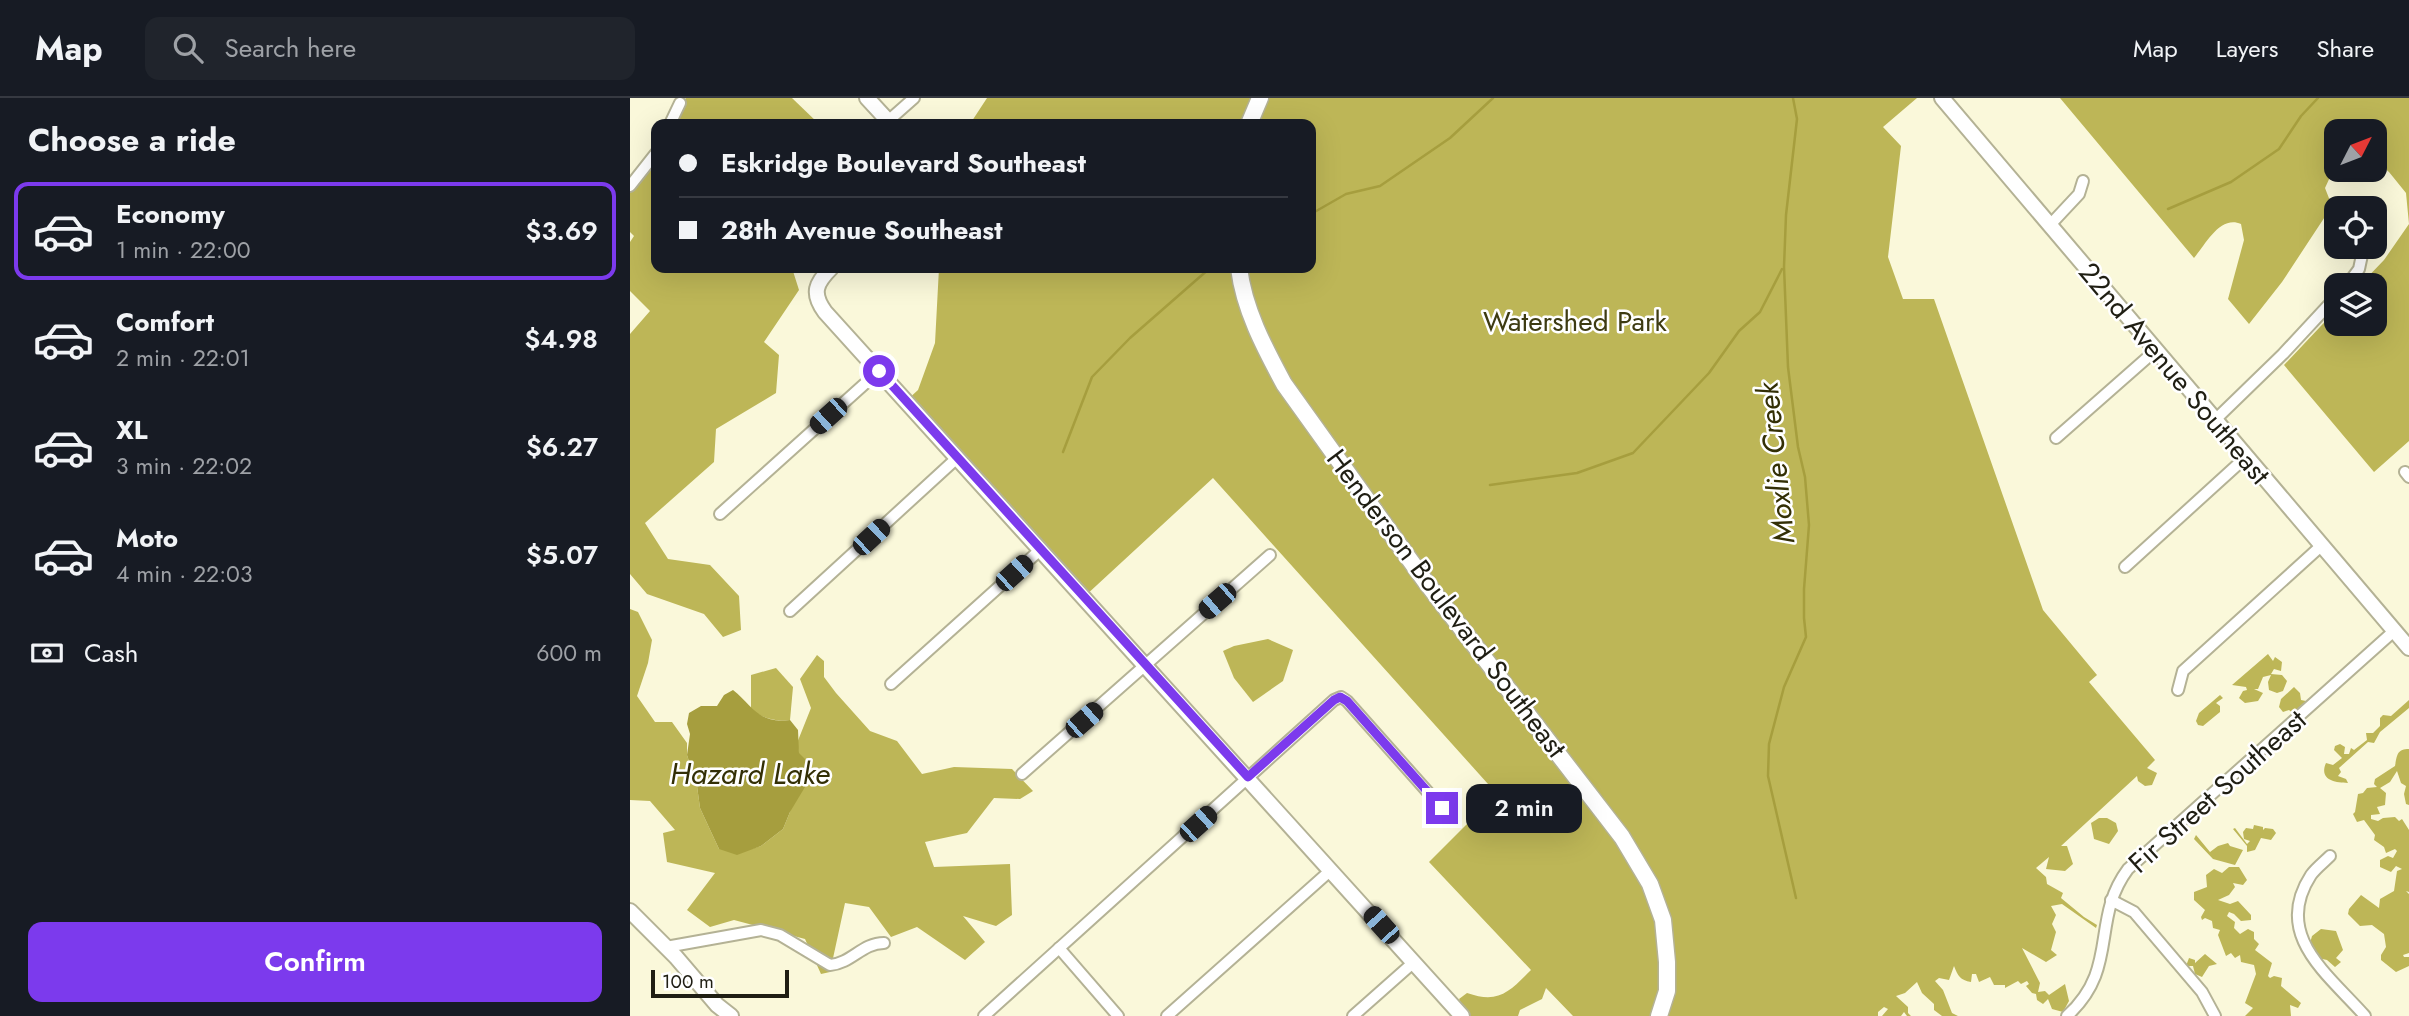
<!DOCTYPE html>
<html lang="en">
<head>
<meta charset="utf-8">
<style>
  body { margin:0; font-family:Jost,sans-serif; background:#20242c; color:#f1f3f6; height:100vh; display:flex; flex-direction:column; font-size:26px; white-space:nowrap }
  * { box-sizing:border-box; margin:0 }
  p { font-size:23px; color:#9ea1a6 }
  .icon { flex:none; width:38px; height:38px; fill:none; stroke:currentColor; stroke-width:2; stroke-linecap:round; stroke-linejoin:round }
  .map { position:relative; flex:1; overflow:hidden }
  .details { display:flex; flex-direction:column; background:#171b24; width:630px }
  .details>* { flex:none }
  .banner { position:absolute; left:21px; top:21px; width:665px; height:154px; border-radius:14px; box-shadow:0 7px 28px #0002; display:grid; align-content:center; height:154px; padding:0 28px; background:#171b24 }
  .needle { width:46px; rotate:48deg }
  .tools { position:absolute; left:1694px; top:21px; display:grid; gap:14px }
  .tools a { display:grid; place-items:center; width:63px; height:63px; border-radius:14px; background:#171b24; box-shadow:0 7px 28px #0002; font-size:35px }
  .scale { position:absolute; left:21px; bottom:18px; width:138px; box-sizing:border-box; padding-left:7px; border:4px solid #1f1e13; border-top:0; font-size:19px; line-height:24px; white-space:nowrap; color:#1f1e13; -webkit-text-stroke:5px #fff; paint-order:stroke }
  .end { position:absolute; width:32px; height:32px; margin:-16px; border:9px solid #7c3aed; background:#fff; box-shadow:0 0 0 4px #fff }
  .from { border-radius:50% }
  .bubble { position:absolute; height:49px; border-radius:14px; background:#171b24; box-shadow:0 7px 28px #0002; font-size:23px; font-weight:600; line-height:49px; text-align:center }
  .car { position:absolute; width:21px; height:42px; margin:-21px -10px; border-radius:9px; box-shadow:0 0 5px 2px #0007; background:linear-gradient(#222 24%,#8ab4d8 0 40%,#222 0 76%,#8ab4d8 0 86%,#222 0) }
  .banner b { display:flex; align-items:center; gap:24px; height:66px; font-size:26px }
  .banner b+b { border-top:2px solid #363941 }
  .banner i { width:18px; height:18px; background:#f1f3f6 }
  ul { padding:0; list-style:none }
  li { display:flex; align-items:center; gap:21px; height:98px; margin:0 14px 10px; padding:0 14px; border:4px solid transparent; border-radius:14px }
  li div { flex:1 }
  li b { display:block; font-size:26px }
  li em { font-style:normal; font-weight:600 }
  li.active { border-color:#7c3aed }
  li>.icon { width:63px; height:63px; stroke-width:1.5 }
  h2 { padding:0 28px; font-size:32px; line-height:84px }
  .pay { display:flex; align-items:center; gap:18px; height:77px; padding:0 28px; font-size:26px }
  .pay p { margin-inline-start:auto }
  .primary-button { display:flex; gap:14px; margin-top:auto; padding:14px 28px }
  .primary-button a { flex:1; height:80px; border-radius:14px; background:#7c3aed; color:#fff; font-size:28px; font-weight:600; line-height:80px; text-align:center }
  header { display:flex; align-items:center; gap:42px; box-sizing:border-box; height:98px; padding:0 35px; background:#171b24; border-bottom:2px solid #363941 }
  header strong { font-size:33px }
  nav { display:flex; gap:38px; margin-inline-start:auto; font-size:24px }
  .search { width:490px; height:63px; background:#20242c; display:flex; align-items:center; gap:18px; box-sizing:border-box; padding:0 24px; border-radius:14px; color:#9ea1a6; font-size:26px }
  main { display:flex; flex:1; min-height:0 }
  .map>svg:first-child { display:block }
  .forest { fill:#bdb657 }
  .water { fill:#a69e3e }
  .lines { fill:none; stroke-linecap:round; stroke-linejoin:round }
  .stream { stroke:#a69e3e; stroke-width:2.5 }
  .minor-casing { stroke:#b4b295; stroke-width:14 }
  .tertiary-casing { stroke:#b4b295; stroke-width:18 }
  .secondary-casing { stroke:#b4b295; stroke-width:19 }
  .minor { stroke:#fff; stroke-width:10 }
  .tertiary { stroke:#fff; stroke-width:14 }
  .secondary { stroke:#fff; stroke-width:16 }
  .route { stroke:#7c3aed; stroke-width:9 }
  .labels { text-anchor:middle; stroke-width:5; stroke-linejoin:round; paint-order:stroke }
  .park-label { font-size:28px; fill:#3e3b12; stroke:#fff }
  .street-label { font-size:28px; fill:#1f1e13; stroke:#fff }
  .water-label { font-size:30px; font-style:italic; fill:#332f05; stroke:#fff }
</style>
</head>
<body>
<header>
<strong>Map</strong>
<div class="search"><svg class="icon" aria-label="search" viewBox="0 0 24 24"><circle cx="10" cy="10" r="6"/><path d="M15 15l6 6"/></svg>Search here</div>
<nav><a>Map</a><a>Layers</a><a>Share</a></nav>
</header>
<main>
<section class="details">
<h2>Choose a ride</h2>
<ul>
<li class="active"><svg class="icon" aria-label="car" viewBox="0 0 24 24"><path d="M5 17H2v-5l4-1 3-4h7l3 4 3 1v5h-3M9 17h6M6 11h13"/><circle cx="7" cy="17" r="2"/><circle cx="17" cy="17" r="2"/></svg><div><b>Economy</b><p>1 min · 22:00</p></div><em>$3.69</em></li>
<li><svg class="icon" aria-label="car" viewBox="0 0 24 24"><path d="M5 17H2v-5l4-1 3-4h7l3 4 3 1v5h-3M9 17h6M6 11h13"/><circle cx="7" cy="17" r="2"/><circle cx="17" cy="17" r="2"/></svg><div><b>Comfort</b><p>2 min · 22:01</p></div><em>$4.98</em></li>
<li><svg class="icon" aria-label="car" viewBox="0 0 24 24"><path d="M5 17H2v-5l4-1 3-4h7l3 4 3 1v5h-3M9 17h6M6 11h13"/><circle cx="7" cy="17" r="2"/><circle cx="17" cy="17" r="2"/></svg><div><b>XL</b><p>3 min · 22:02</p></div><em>$6.27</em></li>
<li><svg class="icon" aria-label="car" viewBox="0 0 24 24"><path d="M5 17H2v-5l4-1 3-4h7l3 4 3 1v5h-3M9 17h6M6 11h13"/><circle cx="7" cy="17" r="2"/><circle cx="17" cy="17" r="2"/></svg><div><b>Moto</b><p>4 min · 22:03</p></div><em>$5.07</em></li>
</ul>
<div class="pay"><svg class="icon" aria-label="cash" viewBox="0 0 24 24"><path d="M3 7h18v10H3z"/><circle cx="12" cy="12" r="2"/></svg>Cash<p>600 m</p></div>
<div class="primary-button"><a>Confirm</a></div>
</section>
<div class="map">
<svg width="1779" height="918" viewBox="0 0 1779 918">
  <rect width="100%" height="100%" fill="#faf8da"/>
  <g class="forest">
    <path d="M 56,0 L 162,0 L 189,26 L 30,26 Z"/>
    <path d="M 357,0 L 1287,0 L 1253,29 L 1271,48 L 1258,159 L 1273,201 L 1304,201 L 1413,512 L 1467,577 L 1459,584 L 1525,662 L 1517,670 L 1527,675 L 1522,687 L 1515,688 L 1508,683 L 1507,678 L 1431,748 L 1437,748 L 1443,766 L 1435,773 L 1416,771 L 1419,759 L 1406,770 L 1416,779 L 1417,786 L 1433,795 L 1431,800 L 1454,819 L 1467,827 L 1466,830 L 1432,806 L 1421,808 L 1426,817 L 1422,826 L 1426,834 L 1421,852 L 1427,857 L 1416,864 L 1392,850 L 1410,885 L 1408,894 L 1415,893 L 1419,897 L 1435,886 L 1439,903 L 1433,914 L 1422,911 L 1418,901 L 1413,906 L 1407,902 L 1406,896 L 1402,895 L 1396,888 L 1399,886 L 1397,883 L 1391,886 L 1388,883 L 1375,890 L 1375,887 L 1364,887 L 1360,879 L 1349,884 L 1346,876 L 1342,876 L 1341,884 C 1330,882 1328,878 1324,868 L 1319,882 L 1309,880 L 1305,883 L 1313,892 L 1322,915 L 1328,918 L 1312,918 L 1304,912 L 1304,906 L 1292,895 L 1287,884 L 1275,895 L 1266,898 L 1278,909 L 1278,915 L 1281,918 L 1277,918 L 1274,914 L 1271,918 L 1252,918 L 1258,911 L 1254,909 L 1248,914 L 1248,918 L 943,918 L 916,890 L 912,901 L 890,912 L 888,918 L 838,918 L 829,901 L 837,895 C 869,906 879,894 901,872 L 799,764 L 867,696 L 583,380 L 454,499 L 276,303 L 288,292 L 305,245 L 309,170 L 681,170 L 681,26 L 340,26 Z"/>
    <path d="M 1430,0 L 1779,0 L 1779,343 L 1744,374 L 1654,267 L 1706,212 L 1706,226 L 1745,226 L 1745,187 L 1730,187 L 1754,162 L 1779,126 L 1776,95 L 1759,74 L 1745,62 L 1745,33 L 1706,33 L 1706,66 L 1695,90 L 1702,108 L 1652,184 L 1619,226 L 1598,201 L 1614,142 L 1611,126 C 1590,117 1576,146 1564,160 Z"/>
    <path d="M 26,30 L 26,170 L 162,170 L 169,192 L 134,244 L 149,257 L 146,295 L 86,331 L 84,364 L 15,425 L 38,461 L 80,467 L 109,498 L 111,532 L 93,539 L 74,516 L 17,496 L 0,476 L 0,236 L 20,213 L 0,193 L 0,144 L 4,138 L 0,134 L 0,88 L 24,59 L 23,33 Z"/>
    <path d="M 0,511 L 8,514 L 22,542 L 18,565 L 7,598 L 25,624 L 42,624 L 57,645 L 57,657 L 67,688 L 70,710 L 89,751 L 121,751 L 131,748 L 153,731 L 160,714 L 169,655 L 167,645 L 181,610 L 170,581 L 187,557 L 194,563 L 194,579 L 206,595 L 240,633 L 267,643 L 292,676 L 324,669 L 382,671 L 403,693 L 390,701 L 364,700 L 337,735 L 295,744 L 304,769 L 380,766 L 382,817 L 366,828 L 333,818 L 355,844 L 335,862 L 287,829 L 261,839 L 239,809 L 215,805 L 200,874 L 191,876 L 175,841 L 104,822 L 80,829 L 57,812 L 85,775 L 37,764 L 33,735 L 45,732 L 20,703 L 0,702 Z"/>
    <path d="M 638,541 L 663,552 L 653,583 L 623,604 L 604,580 L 593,553 L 604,548 Z"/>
    <path d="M 1638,556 L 1643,563 L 1645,559 L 1652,564 L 1651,573 L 1644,571 L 1641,576 L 1652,577 L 1657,583 L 1653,593 L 1647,595 L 1639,592 L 1638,584 L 1641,577 L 1633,579 L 1628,591 L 1624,591 L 1633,595 L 1628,603 L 1615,605 L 1609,600 L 1613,593 L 1617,592 L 1616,589 L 1602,587 Z"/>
    <path d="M 146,570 L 163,589 L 160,622 C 144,624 134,620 121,612 L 121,577 Z"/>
    <path d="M 1664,589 L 1670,595 L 1671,602 L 1676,603 L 1672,613 L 1664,616 L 1659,612 L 1653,614 L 1649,609 L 1651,601 Z"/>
    <path d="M 1590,597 L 1593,600 L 1586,605 L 1590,608 L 1590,614 L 1573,628 L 1568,627 L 1566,623 L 1569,615 Z"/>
    <path d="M 1779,602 L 1779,610 L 1750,634 L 1744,645 L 1738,644 L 1709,670 L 1711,674 L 1708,678 L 1716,681 L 1718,685 C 1703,685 1689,681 1696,665 L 1703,667 L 1712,660 L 1704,652 L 1705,648 L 1710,646 L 1715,649 L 1714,656 L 1719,656 L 1721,650 L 1724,652 L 1737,642 L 1736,635 L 1743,635 L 1750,628 L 1750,620 L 1753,617 L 1761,618 Z"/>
    <path d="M 1779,651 L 1779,707 L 1776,706 L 1774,696 L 1776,688 L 1771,685 L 1767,673 L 1760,684 L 1750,690 L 1756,695 L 1755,707 L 1747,709 L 1750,716 L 1741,717 L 1741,721 L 1748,723 L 1753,720 L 1765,719 L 1769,723 L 1772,721 L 1779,732 L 1779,794 L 1776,793 L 1779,796 L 1779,855 L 1773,857 L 1774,859 L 1779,859 L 1779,868 L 1766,874 L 1751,862 L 1751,857 L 1756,849 L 1754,836 L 1742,827 L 1730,828 L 1718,816 L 1719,811 L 1731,797 L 1749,810 L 1750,801 L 1764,793 L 1767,773 L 1772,771 L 1766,768 L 1761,774 L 1750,769 L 1750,762 L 1758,758 L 1763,760 L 1767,753 L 1765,751 L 1756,755 L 1754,749 L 1744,742 L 1745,737 L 1734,722 L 1727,724 L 1723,716 L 1725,714 L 1728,696 L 1733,695 L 1737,690 L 1747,689 L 1744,686 L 1745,681 L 1765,668 C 1767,657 1767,651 1779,651 Z"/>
    <path d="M 1469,720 L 1477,720 L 1486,725 L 1488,733 L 1479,746 L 1464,741 L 1461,725 Z"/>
    <path d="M 1624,727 L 1633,729 L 1633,732 L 1635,730 L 1643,731 L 1646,735 L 1641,742 L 1631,740 L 1625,752 L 1617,754 L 1617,748 L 1603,731 L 1605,730 L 1617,746 L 1620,743 L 1614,741 L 1613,734 L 1616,730 L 1623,731 Z"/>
    <path d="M 1566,737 L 1580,754 L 1588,748 L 1598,745 L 1600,748 L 1613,752 L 1605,767 L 1583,761 L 1564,741 Z"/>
    <path d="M 1599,769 L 1609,769 L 1617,782 L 1613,787 L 1603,785 L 1605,789 L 1599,797 L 1588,802 L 1600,806 L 1608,803 L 1621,817 L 1621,822 L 1611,823 L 1604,816 L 1599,814 L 1597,818 L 1605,824 L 1604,830 L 1610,836 L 1618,831 L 1624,834 L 1624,841 L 1629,846 L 1625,852 L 1642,865 L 1638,878 L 1640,880 L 1644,878 L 1652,880 L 1651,888 L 1671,905 L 1668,910 L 1660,907 L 1661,918 L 1615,918 L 1623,910 L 1615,905 L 1626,876 L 1624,867 L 1611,864 L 1610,857 L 1605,860 L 1601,855 L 1596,858 L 1588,837 L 1590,832 L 1583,830 L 1582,823 L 1575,820 L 1572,822 L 1571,819 L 1575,812 L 1564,802 L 1564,794 L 1577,789 L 1576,777 L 1584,771 L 1592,775 Z"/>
    <path d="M 1691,831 L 1706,833 L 1713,852 L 1706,860 L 1711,864 L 1705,869 L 1697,862 L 1688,860 L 1679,849 L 1682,838 Z"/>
    <path d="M 1575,856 L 1587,866 L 1579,868 L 1572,879 L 1565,876 L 1563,868 L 1556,868 L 1559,860 L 1565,862 L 1565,865 Z"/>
  </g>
  <path class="water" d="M 103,592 C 123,608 128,626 160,622 L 168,632 L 169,655 L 179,665 L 180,677 L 175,689 L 160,714 L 153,731 L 131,748 L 107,757 L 89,751 L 70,710 L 67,688 L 57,657 L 60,636 L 57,626 L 59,615 L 71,608 L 87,608 L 94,597 Z"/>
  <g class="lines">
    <g class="stream">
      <path d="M 1163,0 L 1167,21 L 1156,117 L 1154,169 L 1158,269 L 1168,349 L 1175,379 L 1179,427 L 1174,491 L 1174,520 L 1176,539 L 1154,589 L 1139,646 L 1138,678 L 1166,800"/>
      <path d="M 1538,111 L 1601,84 L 1649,51 L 1671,18 L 1688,0"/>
      <path d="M 681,116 L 716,96 L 750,88 L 820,40 L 863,0"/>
      <path d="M 433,354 L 462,279 L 500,240 L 580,170"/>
      <path d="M 860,387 L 947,375 L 1003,355 L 1079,275 L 1109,233 L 1130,214 L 1152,171"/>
    </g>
    <g class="minor-casing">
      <g id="minor">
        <path d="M 258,23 L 284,0"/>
        <path d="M 40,26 L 50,5"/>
        <path d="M 0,88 L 26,55"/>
        <path d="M 1420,127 L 1449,96 L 1453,83"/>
        <path d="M 1717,187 L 1729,171 L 1732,157"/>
        <path d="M 1585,322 L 1653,256 L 1706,199"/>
        <path d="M 1426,340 L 1526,252"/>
        <path d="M 1775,374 L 1779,379"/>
        <path d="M 90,416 L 249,273"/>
        <path d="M 1495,469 L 1616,359"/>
        <path d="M 160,513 L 327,360"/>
        <path d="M 261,586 L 410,452"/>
        <path d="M 1548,592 L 1553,573 L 1691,448"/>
        <path d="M 392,676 L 640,457"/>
        <path d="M 1700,758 C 1694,764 1686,770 1681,777 C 1642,837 1698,876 1735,918"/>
        <path d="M 1481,802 L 1504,814 L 1572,894 L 1585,918"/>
        <path d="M 36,849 L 131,832 L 150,837 L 200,867 C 222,865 232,845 254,845"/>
        <path d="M 429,850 L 488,918"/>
        <path d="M 354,918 L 704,602 L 711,599 L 717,603 L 812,710"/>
        <path d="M 537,918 L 701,772"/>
        <path d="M 723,918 L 784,864"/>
        <path d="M 1437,918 C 1490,870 1460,822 1498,771 L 1764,533"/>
      </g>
    </g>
    <g class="tertiary-casing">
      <g id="tertiary">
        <path d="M 237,0 L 261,26"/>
        <path d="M 1312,0 L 1779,550"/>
        <path d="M 201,170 C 186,185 181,195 195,214 L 832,918"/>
        <path d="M 0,813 L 46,859 L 87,907 L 101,918"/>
      </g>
    </g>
    <g class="secondary-casing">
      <g id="secondary">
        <path d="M 619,26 L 630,0"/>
        <path d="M 609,170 C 614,211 634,249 654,286 L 795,483 L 992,739 L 1020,786 L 1033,822 L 1037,864 L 1037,893 L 1029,918"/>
      </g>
    </g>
    <use href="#minor" class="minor"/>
    <use href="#tertiary" class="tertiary"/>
    <use href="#secondary" class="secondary"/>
  </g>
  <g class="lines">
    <path class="route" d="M 249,273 L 618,679 L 704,602 L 710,599 L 717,603 L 812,710"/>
  </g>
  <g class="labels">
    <g class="park-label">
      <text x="945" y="233">Watershed Park</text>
    </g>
    <g class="street-label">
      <text transform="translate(1545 275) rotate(50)" y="10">22nd Avenue Southeast</text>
      <text transform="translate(817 505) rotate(53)" y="10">Henderson Boulevard Southeast</text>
      <text transform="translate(1587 693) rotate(-42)" y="10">Fir Street Southeast</text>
    </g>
    <g class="water-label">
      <text transform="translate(1146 365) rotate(-96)" y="10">Moxlie Creek</text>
      <text x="120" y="686">Hazard Lake</text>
    </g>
  </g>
</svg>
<div class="tools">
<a><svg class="needle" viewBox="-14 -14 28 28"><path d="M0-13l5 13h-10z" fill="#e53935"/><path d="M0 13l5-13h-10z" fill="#9ea1a6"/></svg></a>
<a><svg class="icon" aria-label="locate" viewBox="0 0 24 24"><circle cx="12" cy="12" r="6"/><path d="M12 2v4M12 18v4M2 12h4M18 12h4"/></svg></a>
<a><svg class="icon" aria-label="layers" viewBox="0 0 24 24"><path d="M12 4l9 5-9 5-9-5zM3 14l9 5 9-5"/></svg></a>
</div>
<div class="scale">100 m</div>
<i class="end from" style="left:249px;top:273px"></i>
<i class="end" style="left:812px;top:710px"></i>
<div class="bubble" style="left:836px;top:686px;width:116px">2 min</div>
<i class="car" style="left:198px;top:318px;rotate:228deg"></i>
<i class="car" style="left:241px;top:439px;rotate:47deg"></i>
<i class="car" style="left:384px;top:475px;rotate:48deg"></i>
<i class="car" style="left:587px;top:503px;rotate:229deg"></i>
<i class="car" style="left:454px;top:622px;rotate:49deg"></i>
<i class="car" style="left:568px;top:726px;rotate:48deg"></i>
<i class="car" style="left:751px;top:827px;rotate:318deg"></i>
<div class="banner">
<b><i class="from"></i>Eskridge Boulevard Southeast</b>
<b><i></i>28th Avenue Southeast</b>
</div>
</div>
</main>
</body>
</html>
